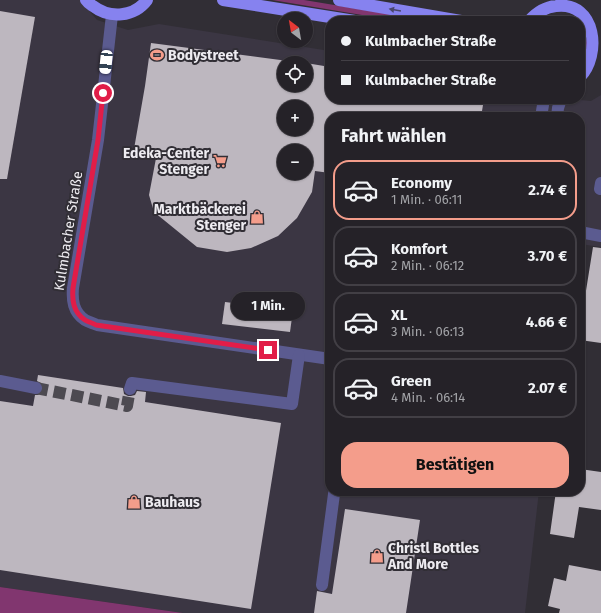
<!DOCTYPE html>
<html lang="de">
<head>
<meta charset="utf-8">
<style>
  body { margin:0; font-family:"Fira Sans",sans-serif; background:#2d2a30; color:#f1f3f6; height:100vh; display:flex; flex-direction:column; font-size:15px; white-space:nowrap }
  * { box-sizing:border-box; margin:0 }
  p { font-size:13px; color:#a3a4a8 }
  .icon { flex:none; width:22px; height:22px; fill:none; stroke:currentColor; stroke-width:2; stroke-linecap:round; stroke-linejoin:round }
  .map { position:relative; flex:1; overflow:hidden }
  .sheet { position:absolute; left:325px; top:112px; width:260px; height:384px; display:flex; flex-direction:column; background:#252228; border-radius:16px; box-shadow:0 1px 3px #0004,0 0 0 1px #423f45 }
  .sheet>* { flex:none }
  .banner { position:absolute; left:325px; top:16px; width:260px; height:88px; border-radius:16px; box-shadow:0 1px 3px #0004,0 0 0 1px #423f45; display:grid; align-content:center; height:88px; padding:0 16px; background:#252228 }
  .needle { width:26px; rotate:329deg }
  .buttons { position:absolute; left:277px; top:12px; display:grid; gap:8px }
  .buttons a { display:grid; place-items:center; width:36px; height:36px; border-radius:50%; background:#252228; box-shadow:0 1px 3px #0004,0 0 0 1px #423f45; font-size:20px }
  .end { position:absolute; width:18px; height:18px; margin:-9px; border:5px solid #e11d48; background:#fff; box-shadow:0 0 0 2px #fff }
  .from { border-radius:50% }
  .bubble { position:absolute; height:28px; border-radius:14px; background:#252228; box-shadow:0 1px 3px #0004,0 0 0 1px #423f45; font-size:13px; font-weight:700; line-height:28px; text-align:center }
  .car { position:absolute; width:12px; height:24px; margin:-12px -6px; border-radius:5px; box-shadow:0 0 3px 1px #0007; background:linear-gradient(#fff 24%,#345 0 40%,#fff 0 76%,#345 0 86%,#fff 0) }
  .banner b { display:flex; align-items:center; gap:14px; height:38px; font-size:15px }
  .banner b+b { border-top:1px solid #423f45 }
  .banner i { width:10px; height:10px; background:#f1f3f6 }
  ul { padding:0; list-style:none }
  li { display:flex; align-items:center; gap:12px; height:60px; margin:0 8px 6px; padding:0 8px; border:2px solid #423f45; border-radius:16px }
  li div { flex:1 }
  li b { display:block; font-size:15px }
  li em { font-style:normal; font-weight:700 }
  li.on { border-color:#f49d8b }
  li>.icon { width:36px; height:36px; stroke-width:1.5 }
  h2 { padding:0 16px; font-size:18px; line-height:48px }
  .primary-button { display:flex; gap:8px; margin-top:auto; padding:8px 16px }
  .primary-button a { flex:1; height:46px; border-radius:16px; background:#f49d8b; color:#111; font-size:16px; font-weight:700; line-height:46px; text-align:center }
  .map>svg:first-child { display:block }
  .built { fill:#3b3643; fill-rule:evenodd }
  .green { fill:#81366f }
  .building { fill:#bdb7bf; fill-rule:evenodd }
  .lines { fill:none; stroke-linecap:round; stroke-linejoin:round }
  .minor-tunnel { stroke:#4d4a51; stroke-width:12; stroke-dasharray:12 6; stroke-linecap:butt }
  .minor { stroke:#5b5b90; stroke-width:12 }
  .major { stroke:#8682ef; stroke-width:12 }
  .oneway { fill:#4a476d }
  .route { stroke:#e11d48; stroke-width:5 }
  .labels { text-anchor:middle; stroke-width:4; stroke-linejoin:round; paint-order:stroke }
  .poi-label { font-size:14px; font-weight:bold; fill:#eeecf1; stroke:#312e35; text-anchor:start }
  .street-label { font-size:14px; fill:#eeecf1; stroke:#312e35 }
</style>
</head>
<body>
<div class="map">
<svg width="601" height="613" viewBox="0 0 601 613">
  <rect width="100%" height="100%" fill="#312e35"/>
  <path class="built" d="M 0,0 L 80,0 L 97,20 L 128,30 L 159,24 L 330,51 L 330,99 L 570,99 L 591,101 L 601,95 L 601,247 L 580,244 L 580,117 L 330,117 L 330,491 L 539,491 L 525,613 L 183,613 L 0,587 ZM 284,63 L 306,63 L 306,85 L 284,85 ZM 284,107 L 306,107 L 306,129 L 284,129 ZM 284,151 L 306,151 L 306,173 L 284,173 Z"/>
  <g class="green">
    <path d="M 272,0 L 304,0 L 431,21 L 398,21 Z"/>
    <path d="M 580,25 C 588,38 590,49 580,61 Z"/>
    <path d="M 0,587 L 183,613 L 0,613 Z"/>
  </g>
  <g class="building">
    <path d="M 0,11 L 35,17 L 7,179 L 0,179 Z"/>
    <path d="M 151,43 L 303,63 L 284,63 L 284,85 L 306,85 L 306,63 L 330,67 L 330,99 L 484,99 L 481,117 L 330,117 L 330,173 L 315,171 L 312,192 L 297,218 L 278,236 L 251,248 L 227,252 L 197,247 L 154,212 L 149,195 L 157,153 L 134,149 L 145,86 ZM 284,107 L 306,107 L 306,129 L 284,129 ZM 284,151 L 306,151 L 306,173 L 284,173 Z"/>
    <path d="M 593,247 L 601,248 L 601,343 L 580,340 L 586,298 L 585,297 Z"/>
    <path d="M 225,302 L 293,310 L 290,332 L 222,324 Z"/>
    <path d="M 38,375 L 123,388 L 124,394 L 128,396 L 131,396 L 135,395 L 137,391 L 146,392 L 145,402 L 281,423 L 251,609 L 0,570 L 0,401 L 33,406 L 35,395 L 38,395 L 41,393 L 43,389 L 43,385 L 41,383 L 37,381 Z"/>
    <path d="M 580,469 L 601,472 L 601,510 L 579,507 L 574,538 L 550,534 L 556,491 L 580,491 Z"/>
    <path d="M 345,509 L 420,520 L 406,613 L 314,613 L 317,591 L 332,594 Z"/>
    <path d="M 569,565 L 601,571 L 601,613 L 559,613 L 560,609 L 548,606 L 554,578 L 566,581 Z"/>
  </g>
  <g class="lines">
    <path class="minor-tunnel" d="M 36,388 L 127,406 L 130,389"/>
    <g class="minor">
      <path d="M 112,15 L 98,140 L 73,288 C 72,300 73,312 85,320 C 88,322 93,323 97,325 L 330,359"/>
      <path d="M 541,117 L 544,99"/>
      <path d="M 557,117 L 558,108 L 561,99"/>
      <path d="M 600,189 L 601,183"/>
      <path d="M 580,232 L 601,236"/>
      <path d="M 0,381 L 36,388"/>
      <path d="M 130,389 L 132,383 L 292,404 L 299,355"/>
      <path d="M 322,585 L 334,494 L 335,491"/>
    </g>
    <g class="major">
      <path d="M 86,0 C 88,3 90,4 93,6 C 110,19 134,17 147,0"/>
      <path d="M 223,0 L 355,21"/>
      <path d="M 339,0 L 461,21"/>
      <path d="M 529,21 C 536,13 545,7 556,6 C 597,1 601,56 580,77"/>
    </g>
  </g>
  <defs><path id="oneway-solid" d="M-6-.8H1V-3.2L6.5 0L1 3.2V.8H-6Z"/></defs>
  <use class="oneway" href="#oneway-solid" transform="translate(395 10) rotate(-170)"/>
  <g class="lines">
    <path class="route" d="M 103,93 L 98,140 L 73,288 C 72,300 73,312 85,320 C 88,322 93,323 96,325 L 268,350"/>
  </g>
  <defs>
    <g id="stadium-bare" transform="scale(1.08)"><path d="M0-5a6.5 5 0 1 0 0 10a6.5 5 0 1 0 0-10ZM-3.5-1.8h7v3.6h-7Z" fill="#f49d8b" stroke="#312e35" stroke-width="2.5" paint-order="stroke"/></g>
    <g id="supermarket-bare" transform="scale(1.08)"><path d="M-6-5.5h2.5l.6 2H6L4.5 2H-2.5L-4.4-4H-6ZM-1.5 3.2a1.3 1.3 0 1 0 .1 0ZM3 3.2a1.3 1.3 0 1 0 .1 0Z" fill="#f49d8b" stroke="#312e35" stroke-width="2.5" paint-order="stroke"/></g>
    <g id="shop-bare" transform="scale(1.08)"><path d="M-5-2.5h2.3a2.7 3.5 0 0 1 5.4 0H5L5.5 6h-11ZM-1.5-2.5h3a1.5 2.3 0 0 0-3 0Z" fill="#f49d8b" stroke="#312e35" stroke-width="2.5" paint-order="stroke"/></g>
  </defs>
  <g fill-rule="evenodd">
    <use href="#stadium-bare" x="157" y="55"/>
    <use href="#supermarket-bare" x="220" y="161"/>
    <use href="#shop-bare" x="257" y="217"/>
    <use href="#shop-bare" x="134" y="502"/>
    <use href="#shop-bare" x="377" y="556"/>
  </g>
  <g class="labels">
    <g class="poi-label">
      <text x="168" y="60">Bodystreet</text>
      <text x="209" y="158" text-anchor="end">Edeka-Center<tspan x="209" dy="16">Stenger</tspan></text>
      <text x="246" y="214" text-anchor="end">Marktbäckerei<tspan x="246" dy="16">Stenger</tspan></text>
      <text x="145" y="507">Bauhaus</text>
      <text x="388" y="553">Christl Bottles<tspan x="388" dy="16">And More</tspan></text>
    </g>
    <g class="street-label">
      <text transform="translate(68 231) rotate(-81)" y="5">Kulmbacher Straße</text>
    </g>
  </g>
</svg>
<div class="buttons">
<a><svg class="needle" viewBox="-14 -14 28 28"><path d="M0-13l5 13h-10z" fill="#e53935"/><path d="M0 13l5-13h-10z" fill="#a3a4a8"/></svg></a>
<a><svg class="icon" aria-label="locate" viewBox="0 0 24 24"><circle cx="12" cy="12" r="6"/><path d="M12 2v4M12 18v4M2 12h4M18 12h4"/></svg></a>
<a>+</a>
<a>−</a>
</div>
<i class="end from" style="left:103px;top:93px"></i>
<i class="end" style="left:268px;top:350px"></i>
<div class="bubble" style="left:231px;top:292px;width:74px">1 Min.</div>
<i class="car" style="left:106px;top:62px;rotate:186deg"></i>
<div class="banner">
<b><i class="from"></i>Kulmbacher Straße</b>
<b><i></i>Kulmbacher Straße</b>
</div>
<section class="sheet">
<h2>Fahrt wählen</h2>
<ul>
<li class="on"><svg class="icon" aria-label="car" viewBox="0 0 24 24"><path d="M5 17H2v-5l4-1 3-4h7l3 4 3 1v5h-3M9 17h6M6 11h13"/><circle cx="7" cy="17" r="2"/><circle cx="17" cy="17" r="2"/></svg><div><b>Economy</b><p>1 Min. · 06:11</p></div><em>2.74 €</em></li>
<li><svg class="icon" aria-label="car" viewBox="0 0 24 24"><path d="M5 17H2v-5l4-1 3-4h7l3 4 3 1v5h-3M9 17h6M6 11h13"/><circle cx="7" cy="17" r="2"/><circle cx="17" cy="17" r="2"/></svg><div><b>Komfort</b><p>2 Min. · 06:12</p></div><em>3.70 €</em></li>
<li><svg class="icon" aria-label="car" viewBox="0 0 24 24"><path d="M5 17H2v-5l4-1 3-4h7l3 4 3 1v5h-3M9 17h6M6 11h13"/><circle cx="7" cy="17" r="2"/><circle cx="17" cy="17" r="2"/></svg><div><b>XL</b><p>3 Min. · 06:13</p></div><em>4.66 €</em></li>
<li><svg class="icon" aria-label="car" viewBox="0 0 24 24"><path d="M5 17H2v-5l4-1 3-4h7l3 4 3 1v5h-3M9 17h6M6 11h13"/><circle cx="7" cy="17" r="2"/><circle cx="17" cy="17" r="2"/></svg><div><b>Green</b><p>4 Min. · 06:14</p></div><em>2.07 €</em></li>
</ul>
<div class="primary-button"><a>Bestätigen</a></div>
</section>
</div>
</body>
</html>
